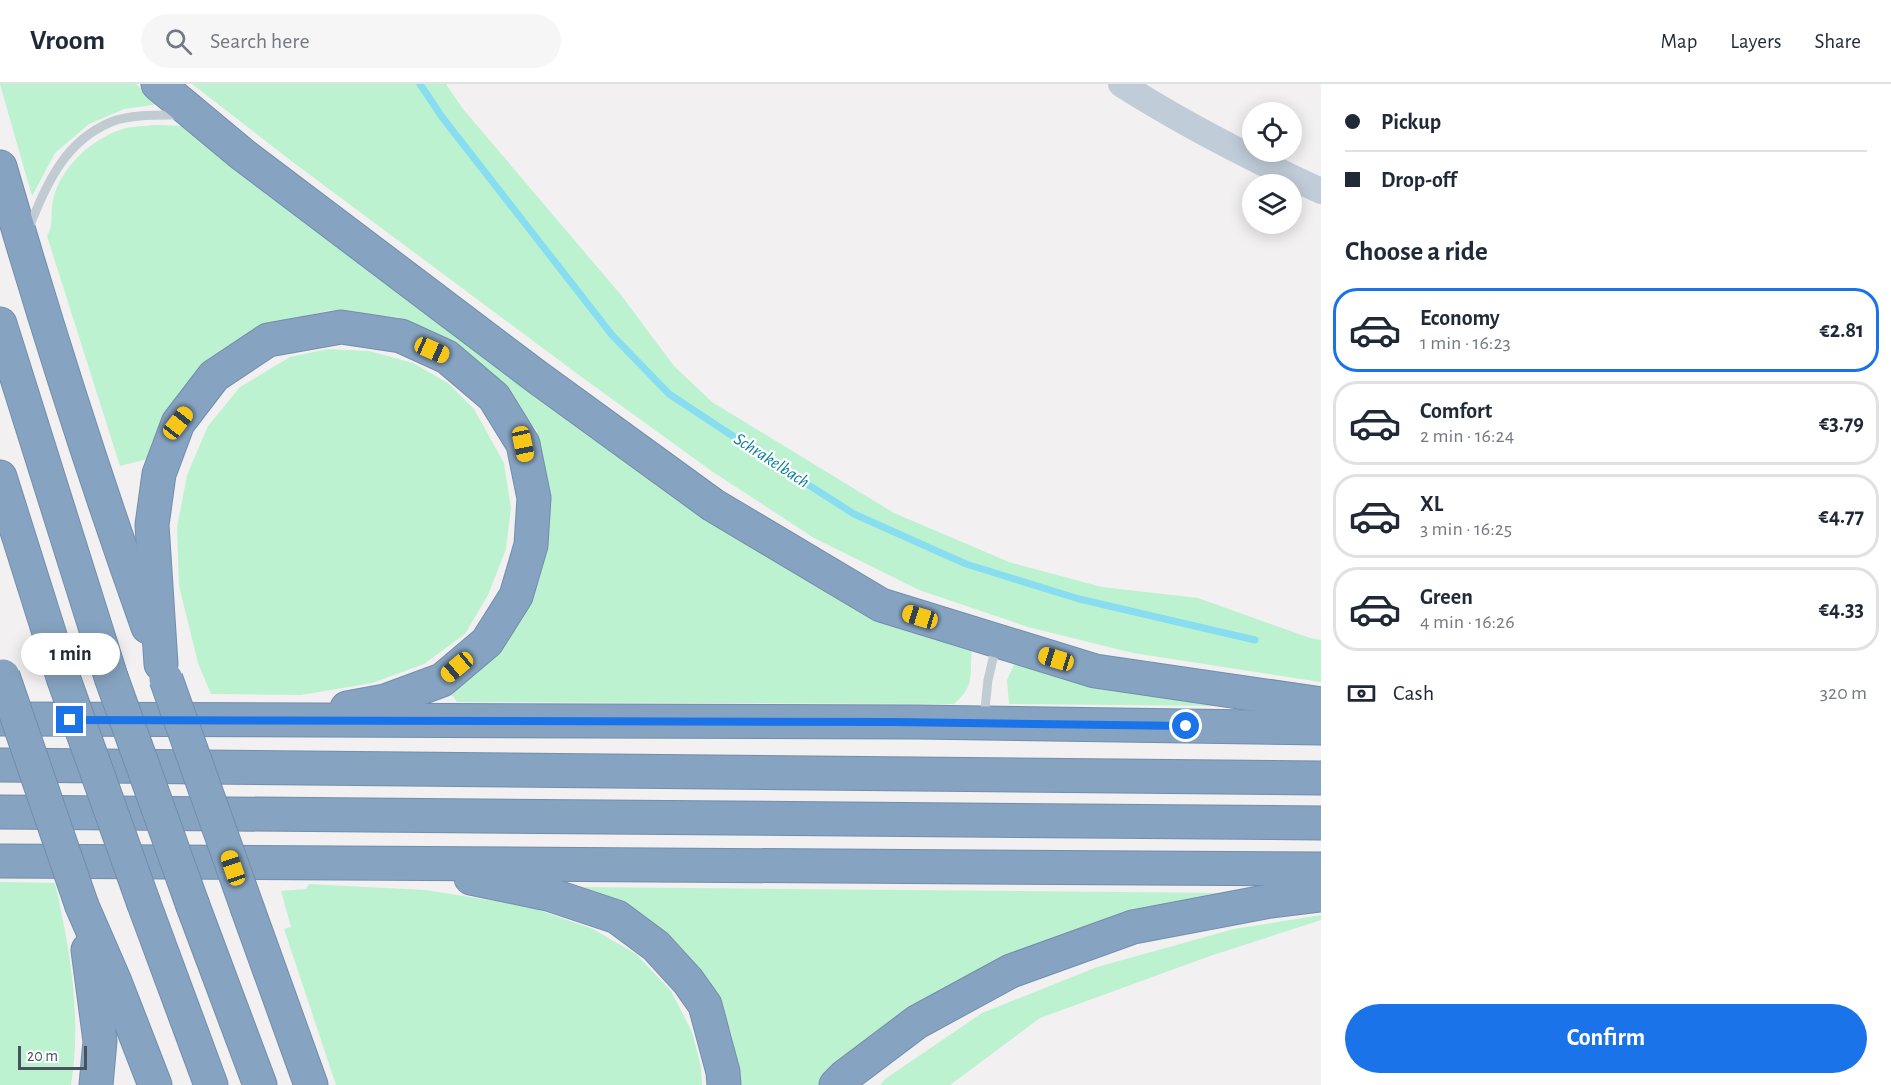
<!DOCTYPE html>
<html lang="en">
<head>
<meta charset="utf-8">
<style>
  body { margin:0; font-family:"Alegreya Sans",sans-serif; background:#f6f6f7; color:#1f2937; height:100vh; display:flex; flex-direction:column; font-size:22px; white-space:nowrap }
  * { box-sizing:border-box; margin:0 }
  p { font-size:20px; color:#747a83 }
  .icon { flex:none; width:33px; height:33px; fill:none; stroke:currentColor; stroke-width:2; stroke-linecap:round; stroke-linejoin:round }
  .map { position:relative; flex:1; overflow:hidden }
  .side { display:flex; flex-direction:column; background:#fff; width:570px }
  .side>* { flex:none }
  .banner { display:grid; align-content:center; height:132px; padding:0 24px; background:#fff }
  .controls { position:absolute; left:1242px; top:18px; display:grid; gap:12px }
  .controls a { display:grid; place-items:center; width:60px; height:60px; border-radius:50%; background:#fff; box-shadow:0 3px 15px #0003; font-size:30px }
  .scale { position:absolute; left:18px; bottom:15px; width:69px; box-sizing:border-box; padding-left:6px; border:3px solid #47545e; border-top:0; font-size:16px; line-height:21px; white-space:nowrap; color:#47545e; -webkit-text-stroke:4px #fff; paint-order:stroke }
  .end { position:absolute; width:27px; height:27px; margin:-14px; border:8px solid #1a73e8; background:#fff; box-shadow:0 0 0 3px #fff }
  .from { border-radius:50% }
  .bubble { position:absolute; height:42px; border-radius:21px; background:#fff; box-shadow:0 3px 15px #0003; font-size:20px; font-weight:700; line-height:42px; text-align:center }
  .car { position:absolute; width:18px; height:36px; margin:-18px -9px; border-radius:8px; box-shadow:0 0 4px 2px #0007; background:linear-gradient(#f5c518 24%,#345 0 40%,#f5c518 0 76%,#345 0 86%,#f5c518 0) }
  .banner b { display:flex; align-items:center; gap:21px; height:57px; font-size:22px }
  .banner b+b { border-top:2px solid #e0e1e3 }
  .banner i { width:15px; height:15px; background:#1f2937 }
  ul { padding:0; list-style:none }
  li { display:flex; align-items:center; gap:18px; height:84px; margin:0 12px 9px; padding:0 12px; border:3px solid #e0e1e3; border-radius:24px }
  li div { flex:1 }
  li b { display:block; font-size:22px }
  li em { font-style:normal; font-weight:700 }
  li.selected { border-color:#1a73e8 }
  li>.icon { width:54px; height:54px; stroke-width:1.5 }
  h2 { padding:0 24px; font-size:27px; line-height:72px }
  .pay { display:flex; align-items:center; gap:15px; height:66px; padding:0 24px; font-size:22px }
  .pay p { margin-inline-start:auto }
  .action { display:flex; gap:12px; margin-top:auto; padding:12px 24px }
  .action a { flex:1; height:69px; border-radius:36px; background:#1a73e8; color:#fff; font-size:24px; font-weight:700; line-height:69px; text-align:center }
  header { display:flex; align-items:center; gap:36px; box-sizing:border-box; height:84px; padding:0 30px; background:#fff; border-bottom:2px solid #e0e1e3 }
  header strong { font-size:28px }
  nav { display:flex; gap:33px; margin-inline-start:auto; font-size:21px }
  .search { width:420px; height:54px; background:#f6f6f7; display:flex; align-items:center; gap:15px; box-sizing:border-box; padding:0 21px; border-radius:33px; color:#747a83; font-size:22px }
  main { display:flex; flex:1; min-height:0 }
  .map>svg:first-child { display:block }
  .green { fill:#bdf2d0 }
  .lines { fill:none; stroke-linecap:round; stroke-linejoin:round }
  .stream { stroke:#88ddf0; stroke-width:7 }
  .highway-casing { stroke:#718ead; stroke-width:35 }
  .lane { stroke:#c0cbd2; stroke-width:9 }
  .secondary { stroke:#c0ccd8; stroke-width:26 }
  .highway { stroke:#86a3c1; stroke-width:33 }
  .highway-bridge-casing { stroke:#718ead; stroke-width:35; stroke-linecap:butt }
  .highway-bridge { stroke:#86a3c1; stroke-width:33 }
  .route { stroke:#1a73e8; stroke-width:8 }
  .labels { text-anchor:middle; stroke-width:4.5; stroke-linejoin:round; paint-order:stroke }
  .water-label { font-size:18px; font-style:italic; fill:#077f9b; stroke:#fff }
</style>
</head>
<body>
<header>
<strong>Vroom</strong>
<div class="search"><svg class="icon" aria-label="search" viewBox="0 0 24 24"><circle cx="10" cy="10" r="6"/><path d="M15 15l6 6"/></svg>Search here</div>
<nav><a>Map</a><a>Layers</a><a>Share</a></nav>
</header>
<main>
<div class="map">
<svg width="1321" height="1001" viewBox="0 0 1321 1001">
  <rect width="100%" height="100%" fill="#f2f0f0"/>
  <g class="green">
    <path d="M 0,0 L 136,0 L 159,20 L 124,25 L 89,40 L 55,69 L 32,112 Z"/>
    <path d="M 192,0 L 446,0 L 463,25 L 621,211 L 674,282 L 712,318 L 894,429 L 1009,478 L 1102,503 L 1198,514 L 1310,554 L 1321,556 L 1321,598 L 1133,569 L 1028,543 L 919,506 L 814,454 L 713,388 L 583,294 L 294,79 Z"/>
    <path d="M 156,41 L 189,42 L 418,220 L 972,565 C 969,591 976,601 954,620 L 457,618 L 453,612 L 439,611 L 527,523 L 545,473 L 550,411 L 537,347 L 501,300 L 462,264 L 398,233 L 330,226 L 275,240 L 227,263 L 188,298 L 161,339 L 151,374 L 120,382 L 47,152 C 54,141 50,129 53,116 C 60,84 92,54 123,45 C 134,42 146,42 156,41 Z"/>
    <path d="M 328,265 L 369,267 L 413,279 L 448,299 L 474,325 L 504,379 L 511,424 L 506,465 L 488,511 L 465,550 L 424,580 L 372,599 L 301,611 L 211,610 L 198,579 L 179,502 L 177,444 L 187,391 L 208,342 L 240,303 L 290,273 Z"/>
    <path d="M 1016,576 L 1220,622 L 1009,620 L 1007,596 Z"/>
    <path d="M 0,798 L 55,799 C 70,865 82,934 71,1001 L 0,1001 Z"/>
    <path d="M 309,800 L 425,806 L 527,822 L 593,845 L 636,870 L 671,907 L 692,948 L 701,983 L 702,1001 L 336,1001 L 284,845 L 291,843 L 281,807 L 306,805 Z"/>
    <path d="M 583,803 L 1226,809 L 1097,838 L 1030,862 L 965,893 L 829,990 L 819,1001 L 739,1001 L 738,980 L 731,948 L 700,888 L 614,818 Z"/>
    <path d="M 1321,831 L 1321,836 L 1210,872 L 1040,934 L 950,1001 L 880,1001 L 885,995 L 982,929 L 1097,883 L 1234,845 Z"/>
  </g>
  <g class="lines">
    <path class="stream" d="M 420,0 L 442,33 L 612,251 L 669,310 L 757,368 L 854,430 L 966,480 L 1079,515 L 1255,556"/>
    <g class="highway-casing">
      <g id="highway">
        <path d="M 158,0 L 242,70 L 537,293 L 713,421 L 881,521 L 1095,587 L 1321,620"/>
        <path d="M 0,83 C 45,238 94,392 148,543"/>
        <path d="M 0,240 L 111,593"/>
        <path d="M 0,393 L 63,593"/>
        <path d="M 161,580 L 152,441 L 159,390 L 178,339 L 214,292 L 268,256 L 341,243 L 401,252 L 447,273 L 494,313 L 523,360 L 534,414 L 531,461 L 516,512 L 487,558 L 442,596 L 385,617 L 347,624"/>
        <path d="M 0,635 L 918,638 L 1321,644"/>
        <path d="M 0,681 L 1321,694"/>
        <path d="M 0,728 L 1321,739"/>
        <path d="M 0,777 L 1321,785"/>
        <path d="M 471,794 L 548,810 L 617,833 L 656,862 L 688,897 L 705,921 L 723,988 L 724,1001"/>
        <path d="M 144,820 L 211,1001"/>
        <path d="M 82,822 L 115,898 L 155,1001"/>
        <path d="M 193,822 L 260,1001"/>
        <path d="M 248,826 L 311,1001"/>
        <path d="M 88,866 L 100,957 L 96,1001"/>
        <path d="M 836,1001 L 844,993 L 917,938 L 1011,887 L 1133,843 L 1270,817 L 1321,811"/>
      </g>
    </g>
    <g class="lane">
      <path d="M 28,146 C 46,102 63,58 111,38 C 131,30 159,31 181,31"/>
      <path d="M 984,634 L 988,596 L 996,562"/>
    </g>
    <path class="secondary" d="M 1121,0 C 1185,41 1252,75 1321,107"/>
    <use href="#highway" class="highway"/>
    <g class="highway-bridge-casing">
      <g id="highway-bridge">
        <path d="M 3,592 L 82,822"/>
        <path d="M 63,593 L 144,820"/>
        <path d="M 111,593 L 193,822"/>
        <path d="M 166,595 L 248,826"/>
      </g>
    </g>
    <use href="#highway-bridge" class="highway-bridge"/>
  </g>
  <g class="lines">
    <path class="route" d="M 70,636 L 894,638 L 1186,642"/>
  </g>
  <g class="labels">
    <g class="water-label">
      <text transform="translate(772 376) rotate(33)" y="6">Schrakelbach</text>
    </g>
  </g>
</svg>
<div class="controls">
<a><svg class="icon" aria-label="locate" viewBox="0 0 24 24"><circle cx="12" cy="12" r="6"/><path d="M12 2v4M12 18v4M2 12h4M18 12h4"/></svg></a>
<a><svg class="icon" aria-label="layers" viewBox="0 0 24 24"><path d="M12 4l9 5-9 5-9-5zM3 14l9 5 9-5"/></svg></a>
</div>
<div class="scale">20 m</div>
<i class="end from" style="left:1186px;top:642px"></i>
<i class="end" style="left:70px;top:636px"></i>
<div class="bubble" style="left:21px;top:549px;width:99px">1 min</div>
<i class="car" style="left:432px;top:266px;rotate:114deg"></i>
<i class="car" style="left:178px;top:339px;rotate:38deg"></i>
<i class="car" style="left:523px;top:360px;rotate:168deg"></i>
<i class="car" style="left:920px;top:533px;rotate:287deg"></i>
<i class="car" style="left:1056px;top:575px;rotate:287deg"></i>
<i class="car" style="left:457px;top:583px;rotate:230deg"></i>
<i class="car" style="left:233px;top:784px;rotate:341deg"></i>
</div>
<section class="side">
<div class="banner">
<b><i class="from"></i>Pickup</b>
<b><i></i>Drop-off</b>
</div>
<h2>Choose a ride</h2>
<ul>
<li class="selected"><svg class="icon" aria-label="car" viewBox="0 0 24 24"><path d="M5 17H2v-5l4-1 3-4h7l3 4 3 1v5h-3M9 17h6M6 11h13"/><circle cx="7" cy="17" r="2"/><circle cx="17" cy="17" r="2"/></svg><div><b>Economy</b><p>1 min · 16:23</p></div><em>€2.81</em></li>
<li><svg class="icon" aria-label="car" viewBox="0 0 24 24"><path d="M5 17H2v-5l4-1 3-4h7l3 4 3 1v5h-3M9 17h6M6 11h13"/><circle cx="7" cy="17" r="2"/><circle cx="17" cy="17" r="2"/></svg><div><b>Comfort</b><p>2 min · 16:24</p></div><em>€3.79</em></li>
<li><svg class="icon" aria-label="car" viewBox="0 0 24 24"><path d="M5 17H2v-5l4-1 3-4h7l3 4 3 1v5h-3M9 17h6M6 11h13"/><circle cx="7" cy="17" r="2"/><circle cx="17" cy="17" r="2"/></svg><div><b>XL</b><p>3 min · 16:25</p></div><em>€4.77</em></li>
<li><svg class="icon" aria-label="car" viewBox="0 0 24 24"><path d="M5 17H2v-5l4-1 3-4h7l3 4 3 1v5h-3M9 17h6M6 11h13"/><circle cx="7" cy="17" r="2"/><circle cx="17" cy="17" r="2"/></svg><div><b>Green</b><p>4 min · 16:26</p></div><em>€4.33</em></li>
</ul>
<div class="pay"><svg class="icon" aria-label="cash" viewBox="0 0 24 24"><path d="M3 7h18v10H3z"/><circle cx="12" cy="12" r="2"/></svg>Cash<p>320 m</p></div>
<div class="action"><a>Confirm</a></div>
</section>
</main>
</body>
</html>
